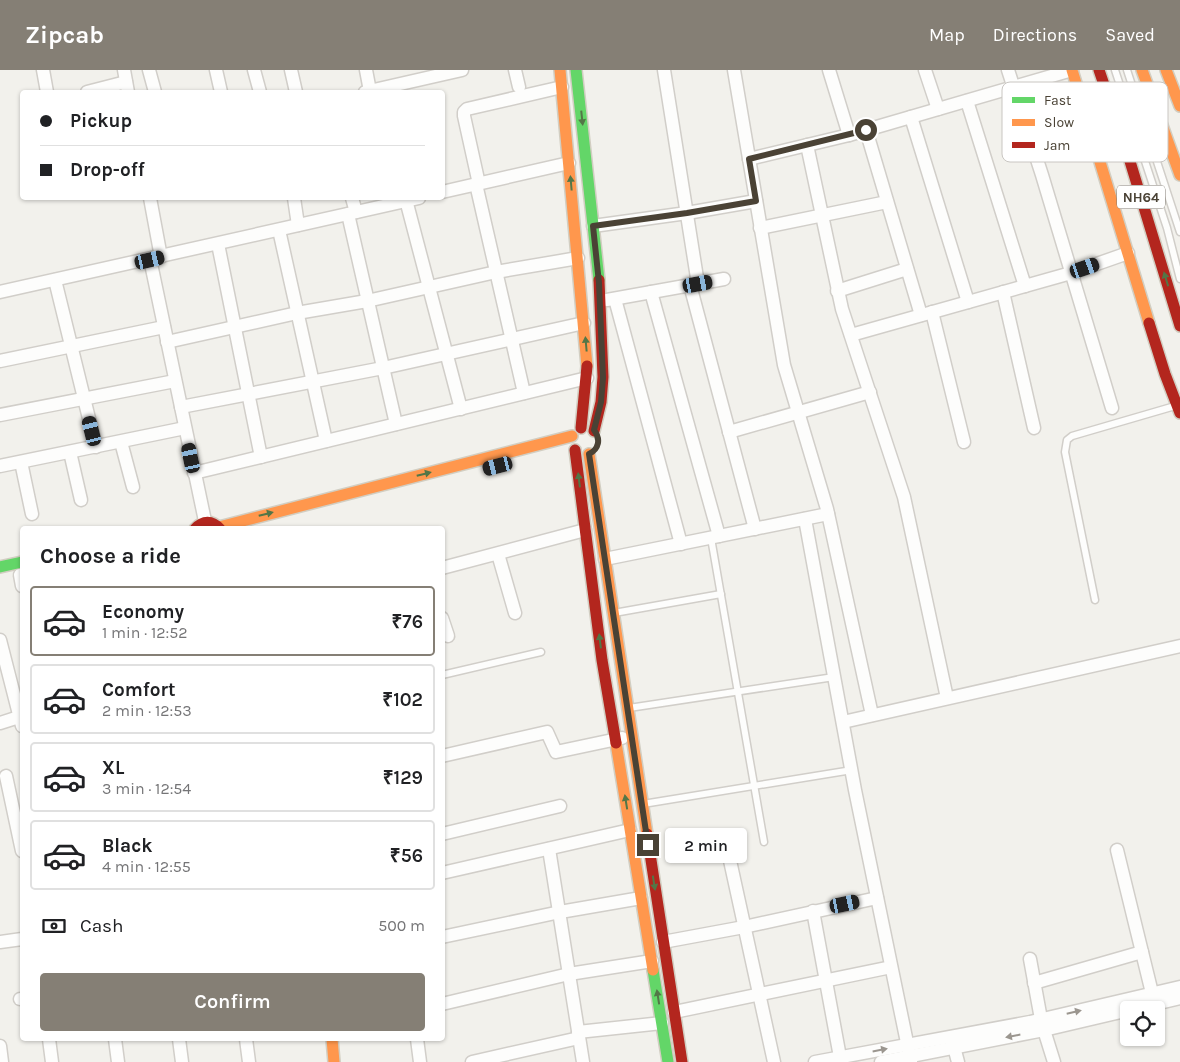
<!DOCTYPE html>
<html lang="en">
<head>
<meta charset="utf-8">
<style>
  body { margin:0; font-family:Karla,sans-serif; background:#f6f6f6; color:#202124; height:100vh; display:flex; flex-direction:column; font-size:19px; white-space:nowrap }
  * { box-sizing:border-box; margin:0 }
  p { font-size:16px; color:#757577 }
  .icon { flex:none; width:28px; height:28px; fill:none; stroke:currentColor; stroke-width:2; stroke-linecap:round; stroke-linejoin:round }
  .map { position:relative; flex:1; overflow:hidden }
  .panel { position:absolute; left:20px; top:456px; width:425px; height:515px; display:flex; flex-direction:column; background:#fff; border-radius:5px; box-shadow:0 1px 4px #0004 }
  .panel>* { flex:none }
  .top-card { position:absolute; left:20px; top:20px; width:425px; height:110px; border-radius:5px; box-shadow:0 1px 4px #0004; display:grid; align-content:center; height:110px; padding:0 20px; background:#fff }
  .fabs { position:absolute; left:1120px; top:931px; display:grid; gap:10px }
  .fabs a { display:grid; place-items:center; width:45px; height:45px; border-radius:5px; background:#fff; box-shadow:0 1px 4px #0004; font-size:25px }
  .end { position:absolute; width:22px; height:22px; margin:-11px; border:6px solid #4a4235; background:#fff; box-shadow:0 0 0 2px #fff }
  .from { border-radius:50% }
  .bubble { position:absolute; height:35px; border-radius:5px; background:#fff; box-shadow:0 1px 4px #0004; font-size:16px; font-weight:600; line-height:35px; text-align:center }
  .car { position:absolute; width:15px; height:30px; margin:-15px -8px; border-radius:6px; box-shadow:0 0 4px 1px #0007; background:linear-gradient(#222 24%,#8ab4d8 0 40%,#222 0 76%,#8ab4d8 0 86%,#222 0) }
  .top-card b { display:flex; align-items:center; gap:18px; height:48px; font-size:19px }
  .top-card b+b { border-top:1px solid #e0e0e0 }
  .top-card i { width:12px; height:12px; background:#202124 }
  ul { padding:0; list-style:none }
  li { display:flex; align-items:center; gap:15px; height:70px; margin:0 10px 8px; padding:0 10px; border:2px solid #e0e0e0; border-radius:5px }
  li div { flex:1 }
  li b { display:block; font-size:19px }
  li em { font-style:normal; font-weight:600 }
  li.active { border-color:#857f75 }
  li>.icon { width:45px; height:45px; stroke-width:1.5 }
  h2 { padding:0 20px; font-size:22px; line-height:60px }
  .pay { display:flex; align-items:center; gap:12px; height:55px; padding:0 20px; font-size:19px }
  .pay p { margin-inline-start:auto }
  .cta { display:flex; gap:10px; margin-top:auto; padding:10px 20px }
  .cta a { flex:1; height:58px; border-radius:5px; background:#857f75; color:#fff; font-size:20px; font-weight:600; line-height:58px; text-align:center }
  header { display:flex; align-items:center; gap:30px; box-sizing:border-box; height:70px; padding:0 25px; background:#857f75; color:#fff }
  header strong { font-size:24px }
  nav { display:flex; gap:28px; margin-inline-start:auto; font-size:18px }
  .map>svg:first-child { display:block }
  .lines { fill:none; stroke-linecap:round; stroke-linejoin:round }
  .lane-casing { stroke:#d1cec9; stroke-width:9 }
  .street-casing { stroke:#d1cec9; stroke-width:15 }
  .fast-casing { stroke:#d2cec2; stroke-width:14 }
  .slow-casing { stroke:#d2cec2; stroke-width:14 }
  .jam-casing { stroke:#d2cec2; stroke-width:14 }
  .lane { stroke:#fdfdfc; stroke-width:6 }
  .street { stroke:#fdfdfc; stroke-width:12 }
  .fast { stroke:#63d668; stroke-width:11 }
  .slow { stroke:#ff974d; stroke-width:11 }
  .jam { stroke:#b3261e; stroke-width:11 }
  .oneway { fill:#537647 }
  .oneway2 { fill:#9b968f }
  .route { stroke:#4a4235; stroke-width:6 }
  .labels { text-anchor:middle; stroke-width:5; stroke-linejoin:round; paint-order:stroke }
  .shield { fill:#fff; stroke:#807b72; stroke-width:1 }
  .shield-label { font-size:14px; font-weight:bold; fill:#4a4235 }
  .key { fill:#fff; stroke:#c9c6c2; stroke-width:1 }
  .key-label { font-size:14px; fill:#4a4235 }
</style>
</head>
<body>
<header>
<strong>Zipcab</strong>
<nav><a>Map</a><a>Directions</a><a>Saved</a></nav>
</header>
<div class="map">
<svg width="1180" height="992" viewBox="0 0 1180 992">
  <rect width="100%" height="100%" fill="#f2f1ec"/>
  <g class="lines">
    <g class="lane-casing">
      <g id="lane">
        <path d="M 1115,0 L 1167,158 L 1180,209"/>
        <path d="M 1127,0 L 1180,162"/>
        <path d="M 711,468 L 764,772"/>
        <path d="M 1095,530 L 1065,382 L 1067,370 L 1072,366 L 1175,336"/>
        <path d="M 614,543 L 721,524"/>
        <path d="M 442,605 L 541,582"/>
        <path d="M 629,638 L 834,607"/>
        <path d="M 643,734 L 852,700"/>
      </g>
    </g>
    <g class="street-casing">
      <g id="street">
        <path d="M 43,0 L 47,22"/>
        <path d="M 124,0 L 128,22"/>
        <path d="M 149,0 L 155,22"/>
        <path d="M 216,0 L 221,22"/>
        <path d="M 254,0 L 260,22"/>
        <path d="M 291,0 L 296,22"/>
        <path d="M 366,0 L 370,21"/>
        <path d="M 515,0 L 519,17"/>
        <path d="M 664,0 L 698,214"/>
        <path d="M 734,0 L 784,295 L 827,439 L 872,645"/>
        <path d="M 829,0 L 849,65"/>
        <path d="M 925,0 L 938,39"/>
        <path d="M 1008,0 L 1042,105 L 1112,338"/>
        <path d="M 87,22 L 126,12"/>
        <path d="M 365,22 L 462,0"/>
        <path d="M 967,31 L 1025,216"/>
        <path d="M 911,47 L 968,232"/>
        <path d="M 866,60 L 921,245"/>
        <path d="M 807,75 L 842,239 L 904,427 L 947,628"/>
        <path d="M 749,89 L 849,65 L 1072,0"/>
        <path d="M 476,114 L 524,323"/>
        <path d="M 479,114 L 464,46 L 464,42 L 467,39 L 562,17"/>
        <path d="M 442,122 L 569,93"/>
        <path d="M 150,128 L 161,187"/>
        <path d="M 294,128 L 298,155"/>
        <path d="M 352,128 L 356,142"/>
        <path d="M 406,130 L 461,339"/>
        <path d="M 348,144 L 396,354"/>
        <path d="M 593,156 L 687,143 L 756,131"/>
        <path d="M 760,158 L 887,132"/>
        <path d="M 279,160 L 326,371"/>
        <path d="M 218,174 L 261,387"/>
        <path d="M 150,189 L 205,451"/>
        <path d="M 55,210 L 96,377"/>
        <path d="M 690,215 L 755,459"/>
        <path d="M 837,221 L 907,199"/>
        <path d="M 0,222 L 419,128"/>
        <path d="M 651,222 L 719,466"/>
        <path d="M 1003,222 L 1034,358"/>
        <path d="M 615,229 L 681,474"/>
        <path d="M 607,230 L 724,209"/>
        <path d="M 932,242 L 964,372"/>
        <path d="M 851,265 L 1071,203 L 1128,183"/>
        <path d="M 167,272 L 297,243 L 367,231 L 496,202 L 578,188"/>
        <path d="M 0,291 L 164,257"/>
        <path d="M 181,337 L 383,298 L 584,253"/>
        <path d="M 0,345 L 175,311"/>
        <path d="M 729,362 L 870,322"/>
        <path d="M 121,372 L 133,417"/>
        <path d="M 70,382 L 81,430"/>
        <path d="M 21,392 L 32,444"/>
        <path d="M 0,396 L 185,358"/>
        <path d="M 194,403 L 587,308"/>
        <path d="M 805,449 L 855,720 L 911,992"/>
        <path d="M 498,484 L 515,543"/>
        <path d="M 605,489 L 828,444"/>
        <path d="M 442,498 L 585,460"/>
        <path d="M 20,505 L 22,516"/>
        <path d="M 442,548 L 448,566"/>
        <path d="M 0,570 L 22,656"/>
        <path d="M 843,652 L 1180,576"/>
        <path d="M 0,653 L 22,646"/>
        <path d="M 442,686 L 547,662 L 556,682 L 622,668"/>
        <path d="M 6,706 L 22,781"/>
        <path d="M 442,764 L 560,736"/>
        <path d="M 549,779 L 583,992"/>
        <path d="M 1117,780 L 1152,923"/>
        <path d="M 729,786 L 774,992"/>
        <path d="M 442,803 L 630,760"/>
        <path d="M 813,841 L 840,987"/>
        <path d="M 442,867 L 560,842 L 641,828"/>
        <path d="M 0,872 L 22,869"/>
        <path d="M 663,872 L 744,857 L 877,828"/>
        <path d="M 1030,889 L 1041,949"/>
        <path d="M 1034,913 L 1142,882"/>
        <path d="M 20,929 L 22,929"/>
        <path d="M 442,934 L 569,904 L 652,891"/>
        <path d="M 674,942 L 891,897"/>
        <path d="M 1044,960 L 1054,992"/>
        <path d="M 578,962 L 662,953"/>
        <path d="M 49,969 L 52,992"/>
        <path d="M 115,969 L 118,992"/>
        <path d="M 179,969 L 182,992"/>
        <path d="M 246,969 L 249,992"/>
        <path d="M 417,969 L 420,992"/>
        <path d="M 0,976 L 2,992"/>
        <path d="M 954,977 L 958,992"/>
        <path d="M 472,992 L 579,968"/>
        <path d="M 815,992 L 1030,952 L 1180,917"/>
        <path d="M 881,992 L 1044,960 L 1180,928"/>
      </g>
    </g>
    <g class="fast-casing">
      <g id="fast">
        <path d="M 576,0 L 599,210"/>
        <path d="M 0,497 L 22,492"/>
        <path d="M 653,900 L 668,992"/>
      </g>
    </g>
    <g class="slow-casing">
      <g id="slow">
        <path d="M 560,0 L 587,296"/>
        <path d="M 1072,0 L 1149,253"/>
        <path d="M 1142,0 L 1180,105"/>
        <path d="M 1166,0 L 1180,36"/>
        <path d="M 589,384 L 647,764"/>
        <path d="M 219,457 L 572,366"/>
        <path d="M 616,673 L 653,900"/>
        <path d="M 332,969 L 334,992"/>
      </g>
    </g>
    <g class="jam-casing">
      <g id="jam">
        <path d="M 1099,0 L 1129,88 L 1180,256"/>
        <path d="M 1149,253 L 1165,304 L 1180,343"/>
        <path d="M 581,358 L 587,296"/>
        <path d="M 594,361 L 601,332 L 603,307 L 599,210"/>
        <path d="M 575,380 L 602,590 L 616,673"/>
        <path d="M 195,459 C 203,450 212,450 220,459"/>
        <path d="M 647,764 L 682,992"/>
      </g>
    </g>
    <use href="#lane" class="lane"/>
    <use href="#street" class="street"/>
    <use href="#fast" class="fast"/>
    <use href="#slow" class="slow"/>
    <use href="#jam" class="jam"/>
  </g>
  <defs><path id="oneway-solid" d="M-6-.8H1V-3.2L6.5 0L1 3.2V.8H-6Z" transform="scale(1.25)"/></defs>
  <g class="oneway">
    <use href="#oneway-solid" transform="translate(582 48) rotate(84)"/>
    <use href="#oneway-solid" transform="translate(571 113) rotate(-95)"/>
    <use href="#oneway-solid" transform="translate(1166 209) rotate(-107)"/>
    <use href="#oneway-solid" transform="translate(586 274) rotate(-95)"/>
    <use href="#oneway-solid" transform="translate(424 404) rotate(-14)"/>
    <use href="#oneway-solid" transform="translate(579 410) rotate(-97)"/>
    <use href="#oneway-solid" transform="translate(266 444) rotate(-14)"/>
    <use href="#oneway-solid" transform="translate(600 571) rotate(-97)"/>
    <use href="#oneway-solid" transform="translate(626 732) rotate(-99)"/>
    <use href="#oneway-solid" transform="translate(654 813) rotate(81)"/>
    <use href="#oneway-solid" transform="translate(658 927) rotate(-99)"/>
  </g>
  <g class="oneway2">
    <use href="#oneway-solid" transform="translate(1074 942) rotate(-13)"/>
    <use href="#oneway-solid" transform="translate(1013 966) rotate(169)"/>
    <use href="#oneway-solid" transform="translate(880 980) rotate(-11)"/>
  </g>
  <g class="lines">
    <path class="route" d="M 648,775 L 589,384 C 599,379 601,369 594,360 L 601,332 L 603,308 L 599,213 L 593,156 L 687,143 L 756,131 L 749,89 L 866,60"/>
  </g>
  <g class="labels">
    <rect class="shield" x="1117" y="115.5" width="48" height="23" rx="4"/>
    <g class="shield-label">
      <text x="1141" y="132">NH64</text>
    </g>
  </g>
  <rect x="1002" y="12" width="166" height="80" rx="8" class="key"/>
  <rect x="1012" y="27" width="23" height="6" fill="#63d668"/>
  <rect x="1012" y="49" width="23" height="7" fill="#ff974d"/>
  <rect x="1012" y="72" width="23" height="6" fill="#b3261e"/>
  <g class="key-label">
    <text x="1044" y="35">Fast</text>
    <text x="1044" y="57">Slow</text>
    <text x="1044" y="80">Jam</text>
  </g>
</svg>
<div class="fabs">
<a><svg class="icon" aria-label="locate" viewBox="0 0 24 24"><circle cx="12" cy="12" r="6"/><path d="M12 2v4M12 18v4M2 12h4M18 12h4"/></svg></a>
</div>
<i class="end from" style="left:866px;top:60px"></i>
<i class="end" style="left:648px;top:775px"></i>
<div class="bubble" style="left:665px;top:758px;width:82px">2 min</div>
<i class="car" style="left:150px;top:190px;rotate:77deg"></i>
<i class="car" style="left:1085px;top:198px;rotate:71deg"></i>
<i class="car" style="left:698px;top:214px;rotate:80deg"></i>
<i class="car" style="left:92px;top:361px;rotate:346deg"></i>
<i class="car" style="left:191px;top:388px;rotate:348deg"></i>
<i class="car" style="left:498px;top:396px;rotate:256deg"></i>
<i class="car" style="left:845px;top:834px;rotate:78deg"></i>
<div class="top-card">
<b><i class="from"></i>Pickup</b>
<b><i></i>Drop-off</b>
</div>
<section class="panel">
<h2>Choose a ride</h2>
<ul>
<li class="active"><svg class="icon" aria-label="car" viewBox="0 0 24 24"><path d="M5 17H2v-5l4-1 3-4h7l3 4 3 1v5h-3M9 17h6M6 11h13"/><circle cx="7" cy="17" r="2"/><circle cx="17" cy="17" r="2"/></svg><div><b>Economy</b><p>1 min · 12:52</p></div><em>₹76</em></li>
<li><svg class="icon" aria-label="car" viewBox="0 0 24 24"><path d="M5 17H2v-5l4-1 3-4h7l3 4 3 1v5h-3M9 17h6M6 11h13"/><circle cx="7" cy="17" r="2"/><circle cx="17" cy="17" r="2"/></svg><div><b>Comfort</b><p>2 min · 12:53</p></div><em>₹102</em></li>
<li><svg class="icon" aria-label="car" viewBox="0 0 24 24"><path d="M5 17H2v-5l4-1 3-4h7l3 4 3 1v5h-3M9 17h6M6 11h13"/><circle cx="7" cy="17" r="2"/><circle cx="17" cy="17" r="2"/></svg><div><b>XL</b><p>3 min · 12:54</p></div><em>₹129</em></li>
<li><svg class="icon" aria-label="car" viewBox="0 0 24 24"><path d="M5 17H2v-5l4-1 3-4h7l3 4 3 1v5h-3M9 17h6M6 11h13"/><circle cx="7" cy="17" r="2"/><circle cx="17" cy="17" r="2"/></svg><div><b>Black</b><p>4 min · 12:55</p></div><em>₹56</em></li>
</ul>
<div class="pay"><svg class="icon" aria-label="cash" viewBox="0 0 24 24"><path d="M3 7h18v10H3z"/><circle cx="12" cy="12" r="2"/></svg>Cash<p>500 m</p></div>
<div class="cta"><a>Confirm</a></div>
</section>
</div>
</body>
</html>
